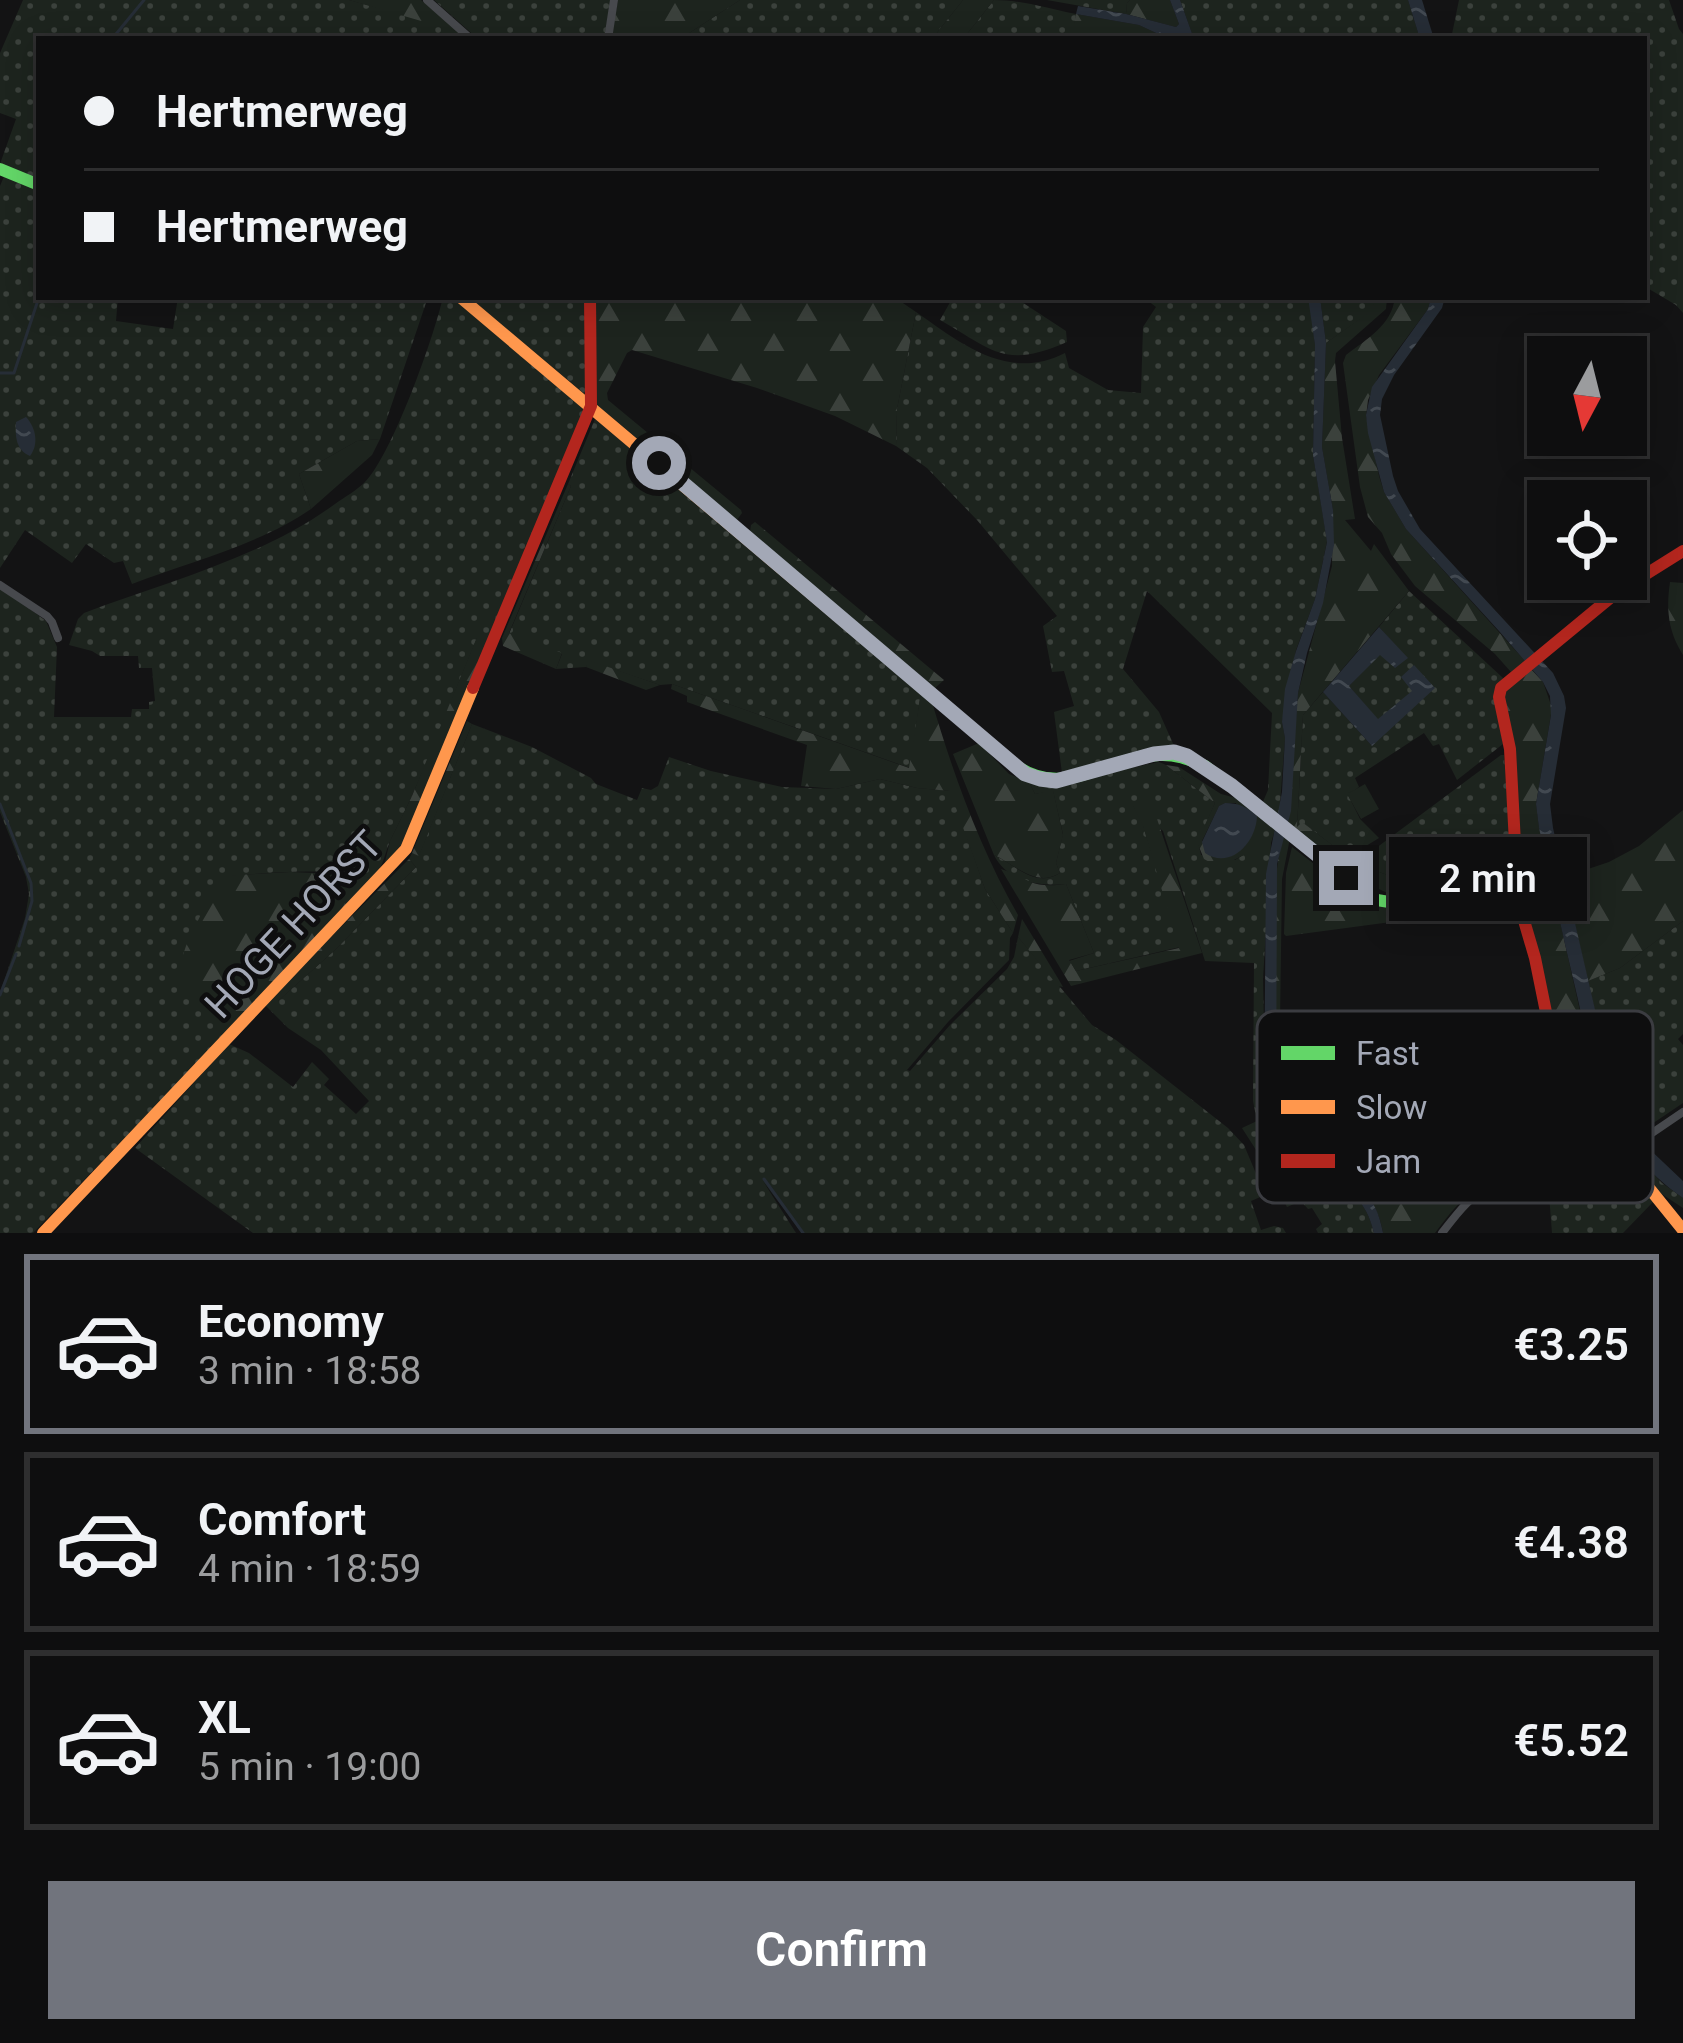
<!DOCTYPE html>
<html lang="en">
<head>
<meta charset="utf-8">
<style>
  body { margin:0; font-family:Roboto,sans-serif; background:#1c1c1d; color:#f1f3f6; height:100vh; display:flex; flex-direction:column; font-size:45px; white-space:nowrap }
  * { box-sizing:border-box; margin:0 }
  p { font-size:39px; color:#9b9c9e }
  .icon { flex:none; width:66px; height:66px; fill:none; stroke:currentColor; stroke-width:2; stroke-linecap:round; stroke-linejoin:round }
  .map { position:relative; height:1233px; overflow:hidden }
  .sheet { display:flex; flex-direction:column; background:#0e0e0f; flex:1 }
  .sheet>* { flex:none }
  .guide { position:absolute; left:36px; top:36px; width:1611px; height:264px; border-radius:0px; box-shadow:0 6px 30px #0003,0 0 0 3px #2e2e2f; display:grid; align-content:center; height:264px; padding:0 48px; background:#0e0e0f }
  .needle { width:78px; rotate:187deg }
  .fabs { position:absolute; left:1527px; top:336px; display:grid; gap:24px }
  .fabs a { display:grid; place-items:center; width:120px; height:120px; border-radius:0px; background:#0e0e0f; box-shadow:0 6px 30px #0003,0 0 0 3px #2e2e2f; font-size:60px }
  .end { position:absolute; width:54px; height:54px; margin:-27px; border:15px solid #a3a8b6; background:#111; box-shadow:0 0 0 6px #111 }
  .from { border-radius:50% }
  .bubble { position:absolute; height:84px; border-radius:0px; background:#0e0e0f; box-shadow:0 6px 30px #0003,0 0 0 3px #2e2e2f; font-size:39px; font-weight:600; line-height:84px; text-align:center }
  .guide b { display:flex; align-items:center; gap:42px; height:114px; font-size:45px }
  .guide b+b { border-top:3px solid #2e2e2f }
  .guide i { width:30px; height:30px; background:#f1f3f6 }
  ul { padding:21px 0 0; list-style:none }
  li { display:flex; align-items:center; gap:36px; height:180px; margin:0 24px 18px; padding:0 24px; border:6px solid #2e2e2f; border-radius:0px }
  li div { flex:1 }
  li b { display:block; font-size:45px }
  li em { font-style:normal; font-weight:600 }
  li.current { border-color:#71747d }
  li>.icon { width:108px; height:108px; stroke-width:1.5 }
  .button { display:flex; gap:24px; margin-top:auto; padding:24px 48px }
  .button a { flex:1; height:138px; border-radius:0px; background:#71747d; color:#fff; font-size:48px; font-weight:600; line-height:138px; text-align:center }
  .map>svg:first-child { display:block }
  .grass { fill:url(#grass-dots) }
  .forest { fill:url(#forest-firs); fill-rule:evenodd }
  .garden { fill:#1d241e }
  .water { fill:url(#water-ripples) }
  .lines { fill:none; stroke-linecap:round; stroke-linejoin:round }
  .stream { stroke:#262d36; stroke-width:3 }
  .street { stroke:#47494d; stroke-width:8 }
  .fast { stroke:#63d668; stroke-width:12 }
  .slow { stroke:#ff974d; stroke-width:12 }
  .jam { stroke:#b3261e; stroke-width:12 }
  .route { stroke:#a3a8b6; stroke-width:15 }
  .labels { text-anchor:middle; stroke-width:9; stroke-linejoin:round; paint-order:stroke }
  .street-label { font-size:39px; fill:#a3a8b6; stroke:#0e0e0f }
  .key { fill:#0e0e0f; stroke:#3b3c41; stroke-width:3 }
  .key-label { font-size:33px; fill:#a3a8b6 }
</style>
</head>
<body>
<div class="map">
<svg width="1683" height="1233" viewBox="0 0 1683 1233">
  <defs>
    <pattern id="grass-dots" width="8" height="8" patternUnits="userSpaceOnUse" patternTransform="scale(3)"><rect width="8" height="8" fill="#1d241e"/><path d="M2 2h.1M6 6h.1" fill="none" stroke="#3b413c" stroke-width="1.8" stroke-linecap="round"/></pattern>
    <pattern id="forest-firs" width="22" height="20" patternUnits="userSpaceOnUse" patternTransform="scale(3)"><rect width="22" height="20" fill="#1d241e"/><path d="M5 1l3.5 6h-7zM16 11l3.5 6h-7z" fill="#3b413c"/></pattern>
    <pattern id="water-ripples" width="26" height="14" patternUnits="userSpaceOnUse" patternTransform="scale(3)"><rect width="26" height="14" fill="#262d36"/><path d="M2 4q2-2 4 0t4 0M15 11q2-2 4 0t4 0" fill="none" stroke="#424951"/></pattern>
  </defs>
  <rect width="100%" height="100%" fill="#131314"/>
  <g class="grass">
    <path d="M 23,0 L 349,0 L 430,22 L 459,32 L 467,39 L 39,39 L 39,180 L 0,164 L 16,119 L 0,113 L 0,53 Z"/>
    <path d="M 434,0 L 611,0 L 604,39 L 478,39 Z"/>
    <path d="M 740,0 L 963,0 L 932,39 L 680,39 Z"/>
    <path d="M 994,0 C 1023,0 1048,9 1076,14 L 1073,34 L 1108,39 L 963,39 Z"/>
    <path d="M 1047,0 L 1130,0 L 1127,3 L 1126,14 Z"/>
    <path d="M 1180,0 L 1408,0 L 1420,39 L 1194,39 Z"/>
    <path d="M 1459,0 L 1669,0 L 1679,29 L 1683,34 L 1683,313 L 1676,305 L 1644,286 L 1644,39 L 1451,39 Z"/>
    <path d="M 5,174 L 39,189 L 39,297 L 118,297 L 116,321 L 173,329 L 178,297 L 428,297 L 380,439 L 357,441 L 299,474 L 311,509 C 261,544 189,562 132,584 L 123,561 L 114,563 L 86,544 L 72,563 L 25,530 L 0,568 L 0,186 Z"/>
    <path d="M 443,297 L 454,297 L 586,406 L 488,641 L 477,638 C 449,704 425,773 392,837 C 385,851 384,865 374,879 C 325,866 269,873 219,877 L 225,1034 L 33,1233 L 0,1233 L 0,993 L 25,918 L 29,894 L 26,877 L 0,812 L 0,587 L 46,621 L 57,647 L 54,717 L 131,717 L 132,709 L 149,709 L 149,702 L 155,701 L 152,668 L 139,668 L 138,656 L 100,656 L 92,651 L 69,645 L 78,619 L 84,613 C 169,581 261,558 335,504 C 345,497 357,490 365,482 C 392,455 434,337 443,297 Z"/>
    <path d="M 469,297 L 585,297 L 587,396 Z"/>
    <path d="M 953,297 L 1014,297 L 1066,331 L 1067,342 C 1005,369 994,351 940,320 Z"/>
    <path d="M 1143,297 L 1308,297 L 1310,302 L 1315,345 L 1313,455 L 1327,541 L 1315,599 L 1296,650 L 1282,722 L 1285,738 L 1279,817 L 1262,804 L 1268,790 L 1272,713 L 1147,591 L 1123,669 L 1159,712 L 1175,748 L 1161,748 L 1062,773 L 1054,712 L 1074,706 L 1064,671 L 1052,672 L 1043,626 L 1057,616 L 977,520 L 927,468 L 896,446 L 897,409 L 916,312 C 962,344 1008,382 1065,353 L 1069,368 L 1108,390 L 1141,393 L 1143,327 L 1156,307 Z"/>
    <path d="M 1320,297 L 1376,297 L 1372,311 L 1326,343 Z"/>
    <path d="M 595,419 L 921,692 L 910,768 L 672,684 L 660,685 L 589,661 L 586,667 L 556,669 L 562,654 L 509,634 L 571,486 L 568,484 Z"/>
    <path d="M 1409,591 L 1503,678 L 1495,700 L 1503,744 L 1457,780 L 1439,744 L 1433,746 L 1424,733 L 1355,778 L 1359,787 L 1348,795 L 1360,819 L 1379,838 L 1348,857 L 1303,823 L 1297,829 L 1303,715 L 1323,692 L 1372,746 L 1413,691 L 1378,720 L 1349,686 L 1380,654 L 1407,658 L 1379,627 Z"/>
    <path d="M 472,724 L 532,747 L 591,778 L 596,784 L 637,800 L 642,788 L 651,790 L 658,786 L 669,757 L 711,771 L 782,787 L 836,789 L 880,779 L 917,788 L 951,791 L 985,889 L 1013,933 L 1010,938 L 1009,960 L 948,1022 L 907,1070 L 910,1071 L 950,1025 L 1007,969 L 1014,957 L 1018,937 L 1092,1025 L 1116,1040 L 1228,1128 L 1244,1145 L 1265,1195 L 1251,1201 L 1261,1230 L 1274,1226 L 1283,1228 L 1286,1233 L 802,1233 L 763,1181 L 796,1233 L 253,1233 L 135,1148 L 229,1044 L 249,1053 L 293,1087 L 312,1062 L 329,1079 L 324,1085 L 356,1114 L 369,1101 L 321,1050 L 288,1028 L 265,1005 L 272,996 L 278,1001 L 335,950 L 416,867 L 409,859 L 412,853 L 419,855 Z"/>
    <path d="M 1501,755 L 1504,755 L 1513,883 L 1510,890 L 1499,897 L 1461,884 L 1408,883 L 1356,863 Z"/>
    <path d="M 1159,762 L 1166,765 L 1215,803 L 1198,842 L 1201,855 L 1235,860 L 1250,851 L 1262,814 L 1276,826 L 1271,843 L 1263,979 L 1266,1119 C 1286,1182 1359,1163 1374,1233 L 1318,1233 L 1316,1229 L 1322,1224 L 1312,1208 L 1308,1209 L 1301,1201 L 1287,1207 L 1267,1167 L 1242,1128 L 1257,1121 L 1253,1101 L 1254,963 L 1205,961 L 1163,831 L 1133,805 L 1143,825 L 1180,947 L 1076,971 L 1069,961 L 1094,953 L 1066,884 C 1038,887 1007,881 994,855 C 1016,865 1035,889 1060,873 L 1056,863 L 1063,834 L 1053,791 L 1035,794 L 1029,782 L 1061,783 Z"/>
    <path d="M 1683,921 L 1683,1034 L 1678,1039 L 1683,1045 L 1683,1103 L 1637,1134 L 1609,1070 L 1588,981 L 1620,968 Z"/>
    <path d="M 1632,1151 L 1662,1183 L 1683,1198 L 1683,1208 L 1618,1165 L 1620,1159 Z"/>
    <path d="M 1593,1165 L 1640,1183 L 1654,1201 L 1623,1233 L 1552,1233 L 1548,1181 L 1530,1181 L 1572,1176 Z"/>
  </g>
  <g class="forest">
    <path d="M 349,0 L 421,0 L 459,32 Z"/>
    <path d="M 618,0 L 740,0 L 680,39 L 611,39 Z"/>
    <path d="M 963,0 L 994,0 L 963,39 L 932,39 Z"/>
    <path d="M 1130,0 L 1170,0 L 1179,24 L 1176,27 L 1126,14 L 1127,3 Z"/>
    <path d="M 1076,14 L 1139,25 L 1169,39 L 1108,39 L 1072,34 Z"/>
    <path d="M 594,297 L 894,297 L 916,312 L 897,409 L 896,446 L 835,416 L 757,388 L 632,350 L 627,353 L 607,393 L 608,400 L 741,510 L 742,513 L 736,521 L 596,404 Z"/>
    <path d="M 1376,297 L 1387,297 L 1386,309 L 1336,353 L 1335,361 L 1342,438 L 1355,519 L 1345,520 L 1371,551 L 1374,544 L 1409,591 L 1303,715 L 1297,827 L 1302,822 L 1348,857 L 1340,864 L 1288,824 L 1298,693 L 1332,566 L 1333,510 L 1322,447 L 1326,343 L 1371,311 Z"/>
    <path d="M 1395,297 L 1431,297 L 1428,309 L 1379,375 L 1368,400 L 1366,416 L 1379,476 L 1384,492 L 1406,529 L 1525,661 L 1511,672 L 1495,654 L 1415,586 L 1391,554 L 1382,533 L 1368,517 L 1360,487 L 1343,363 L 1346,355 C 1367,339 1392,325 1395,297 Z"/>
    <path d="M 380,439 L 372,455 L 311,509 L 299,474 L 357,441 Z"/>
    <path d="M 568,484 L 571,486 L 509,633 L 562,653 L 556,669 L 503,646 L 502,638 Z"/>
    <path d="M 755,522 L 944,680 L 935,688 L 750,532 L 751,525 Z"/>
    <path d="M 1670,582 L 1683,583 L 1683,655 C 1668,631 1666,610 1670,582 Z"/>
    <path d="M 477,637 L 488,641 L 407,839 L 384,866 L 390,841 L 412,796 Z"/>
    <path d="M 588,660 L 660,685 L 646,690 L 586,667 Z"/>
    <path d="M 1530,668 L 1543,682 L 1552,708 L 1536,804 L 1539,828 L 1593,1069 L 1600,1096 L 1625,1142 L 1603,1156 L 1597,1156 L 1588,1145 L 1552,1021 L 1526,901 L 1504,690 Z"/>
    <path d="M 672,684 L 909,768 L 921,692 L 931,699 C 953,773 979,847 1018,915 L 1013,933 L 985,889 L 950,791 L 917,788 L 880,779 L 836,789 L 801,786 L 807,745 L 687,702 L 687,696 L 671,689 Z"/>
    <path d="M 467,721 L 472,724 L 419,856 L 412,853 Z"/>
    <path d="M 979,743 L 1009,774 L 1029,782 L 1035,794 L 1053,790 L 1063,835 L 1056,863 L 1060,873 C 1035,888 1016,865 994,855 L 953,754 Z"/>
    <path d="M 1166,765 L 1179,767 L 1221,794 L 1236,798 L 1262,814 L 1257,850 C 1237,855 1225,872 1204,859 L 1197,842 L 1215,803 ZM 1225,803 L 1236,803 L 1245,846 L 1235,854 L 1202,841 L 1219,806 Z"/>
    <path d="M 1140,801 L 1151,801 L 1202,953 L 1071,986 L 1001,869 C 1031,878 1028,889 1066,884 L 1094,953 L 1069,960 L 1076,971 L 1179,948 L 1143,826 L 1132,804 Z"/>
    <path d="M 1683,810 L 1683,921 L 1620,968 L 1588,981 L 1564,877 L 1609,862 L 1639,846 Z"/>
    <path d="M 1285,833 L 1290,838 L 1282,879 L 1279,1091 C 1282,1146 1316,1152 1359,1177 L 1371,1174 L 1475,1176 L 1512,1173 C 1477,1179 1455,1206 1435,1233 L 1383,1233 C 1380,1210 1365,1187 1345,1173 C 1324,1160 1299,1156 1284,1134 C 1269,1112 1274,907 1277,869 C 1278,857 1281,845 1285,833 Z"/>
    <path d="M 1292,847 L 1354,895 L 1390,910 L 1391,922 L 1286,936 L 1284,934 L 1286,873 Z"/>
    <path d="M 409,859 L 416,867 L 335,950 L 277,1002 L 272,996 Z"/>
    <path d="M 1356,863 L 1408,883 L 1461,884 L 1500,890 L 1499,897 C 1468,898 1431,905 1400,897 C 1381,892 1364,881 1347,870 Z"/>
    <path d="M 291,872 L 359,875 L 374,879 L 225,1034 L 176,976 L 186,946 L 219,876 Z"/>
    <path d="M 1022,919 L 1059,980 L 1063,987 L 1058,986 L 1018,937 Z"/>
  </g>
  <path class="garden" d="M 1365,784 L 1379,809 L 1361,819 L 1347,794 Z"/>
  <g class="water">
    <path d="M 1170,0 L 1180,0 L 1194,39 L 1169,39 L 1139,25 L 1076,14 L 1078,6 L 1126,14 L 1176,27 L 1179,24 Z"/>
    <path d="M 1408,0 L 1422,0 L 1434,39 L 1420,39 Z"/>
    <path d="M 1308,297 L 1320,297 L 1326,343 L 1322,447 L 1333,510 L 1334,545 L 1323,603 L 1307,653 L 1298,693 L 1291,811 L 1277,864 L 1276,1110 C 1285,1175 1371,1153 1383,1233 L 1374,1233 C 1358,1159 1276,1183 1264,1107 L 1266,874 L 1282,792 L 1285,738 L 1282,722 L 1285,689 L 1296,651 L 1315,599 L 1327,542 L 1313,455 L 1315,345 Z"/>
    <path d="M 1431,297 L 1445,297 L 1442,308 L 1394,375 L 1382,399 L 1380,415 L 1393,476 L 1398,491 L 1420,529 L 1553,673 L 1564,696 L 1566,708 L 1550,804 L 1553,828 L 1609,1070 L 1621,1102 L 1643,1143 L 1683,1181 L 1683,1198 C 1602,1140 1597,1081 1576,991 C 1563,937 1551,882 1539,828 L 1536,804 L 1551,715 L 1550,696 L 1543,682 L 1499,631 L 1406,529 L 1384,492 L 1368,433 L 1366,415 L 1372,387 L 1428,309 Z"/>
    <path d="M 26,417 C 36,428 39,444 30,456 C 16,450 15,437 16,422 Z"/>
    <path d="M 1379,627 L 1408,658 L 1395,668 L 1380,655 L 1349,686 L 1378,719 L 1412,691 L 1401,677 L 1414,665 L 1435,688 L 1372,746 L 1323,692 Z"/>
    <path d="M 1225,803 C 1239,803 1247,807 1257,816 C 1256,843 1230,870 1205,853 L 1202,842 L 1219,806 Z"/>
  </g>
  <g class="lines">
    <g class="stream">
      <path d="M 112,39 L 144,0"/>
      <path d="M 0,373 L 14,373 L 39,297"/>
      <path d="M 0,804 L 31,883 L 32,901 L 19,946"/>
      <path d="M 0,995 L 16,954"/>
      <path d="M 764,1179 L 803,1233"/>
    </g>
    <g class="street">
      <path d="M 427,0 L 471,39"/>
      <path d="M 608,39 L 614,0"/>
      <path d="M 0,585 L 47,616 L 52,622 L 58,638"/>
      <path d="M 1605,1165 L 1683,1112"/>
      <path d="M 1442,1233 C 1458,1212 1474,1191 1499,1182 C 1536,1169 1560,1187 1591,1158"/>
    </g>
    <g class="fast">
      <path d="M 0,169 L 39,185"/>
      <path d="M 1007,759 C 1062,805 1101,757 1159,755 C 1176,754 1190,760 1205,766 L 1377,900 L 1419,907 L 1518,900"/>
    </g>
    <g class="slow">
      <path d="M 460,297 L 1007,759"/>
      <path d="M 1547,1017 L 1571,1083 L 1582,1143 L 1591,1158 L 1645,1183 L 1683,1230"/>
      <path d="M 43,1233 L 406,849 L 473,688"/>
    </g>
    <g class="jam">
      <path d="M 473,688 L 591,406 L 590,297"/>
      <path d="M 1547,1017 L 1535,958 L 1518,900 L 1510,749 L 1499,697 L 1501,688 L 1616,593 L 1683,551"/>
    </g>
  </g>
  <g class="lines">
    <path class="route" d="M 659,463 L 1025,774 L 1040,779 L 1056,781 L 1154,754 L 1174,752 L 1187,756 L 1232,786 L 1346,878"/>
  </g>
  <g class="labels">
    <g class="street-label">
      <text transform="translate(293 924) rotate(-47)" y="14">HOGE HORST</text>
    </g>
  </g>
  <rect x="1257" y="1011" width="396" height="192" rx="18" class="key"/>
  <rect x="1281" y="1046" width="54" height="14" fill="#63d668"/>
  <rect x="1281" y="1100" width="54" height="14" fill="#ff974d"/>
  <rect x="1281" y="1154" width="54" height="14" fill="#b3261e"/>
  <g class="key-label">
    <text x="1356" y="1065">Fast</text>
    <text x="1356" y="1119">Slow</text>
    <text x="1356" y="1173">Jam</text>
  </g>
</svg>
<div class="fabs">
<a><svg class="needle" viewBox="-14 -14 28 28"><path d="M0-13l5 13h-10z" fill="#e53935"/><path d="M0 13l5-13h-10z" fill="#9b9c9e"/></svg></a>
<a><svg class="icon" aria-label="locate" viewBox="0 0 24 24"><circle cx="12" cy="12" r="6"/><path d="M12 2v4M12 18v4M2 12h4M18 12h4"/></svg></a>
</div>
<i class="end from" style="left:659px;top:463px"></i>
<i class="end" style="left:1346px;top:878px"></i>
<div class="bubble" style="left:1389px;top:837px;width:198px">2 min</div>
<div class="guide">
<b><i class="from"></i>Hertmerweg</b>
<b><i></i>Hertmerweg</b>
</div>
</div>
<section class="sheet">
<ul>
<li class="current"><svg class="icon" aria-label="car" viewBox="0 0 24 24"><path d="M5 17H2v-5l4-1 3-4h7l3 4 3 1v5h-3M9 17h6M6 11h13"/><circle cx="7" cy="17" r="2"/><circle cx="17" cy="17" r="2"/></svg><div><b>Economy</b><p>3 min · 18:58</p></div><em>€3.25</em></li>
<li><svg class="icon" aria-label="car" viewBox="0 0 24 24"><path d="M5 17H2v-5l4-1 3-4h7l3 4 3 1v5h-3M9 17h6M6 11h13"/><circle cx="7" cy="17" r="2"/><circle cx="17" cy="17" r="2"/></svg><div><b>Comfort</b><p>4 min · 18:59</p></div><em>€4.38</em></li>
<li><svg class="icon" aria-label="car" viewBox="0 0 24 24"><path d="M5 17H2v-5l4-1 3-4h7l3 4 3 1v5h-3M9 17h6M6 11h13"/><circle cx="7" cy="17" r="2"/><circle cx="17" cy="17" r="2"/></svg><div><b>XL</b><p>5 min · 19:00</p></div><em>€5.52</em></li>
</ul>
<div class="button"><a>Confirm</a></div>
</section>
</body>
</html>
